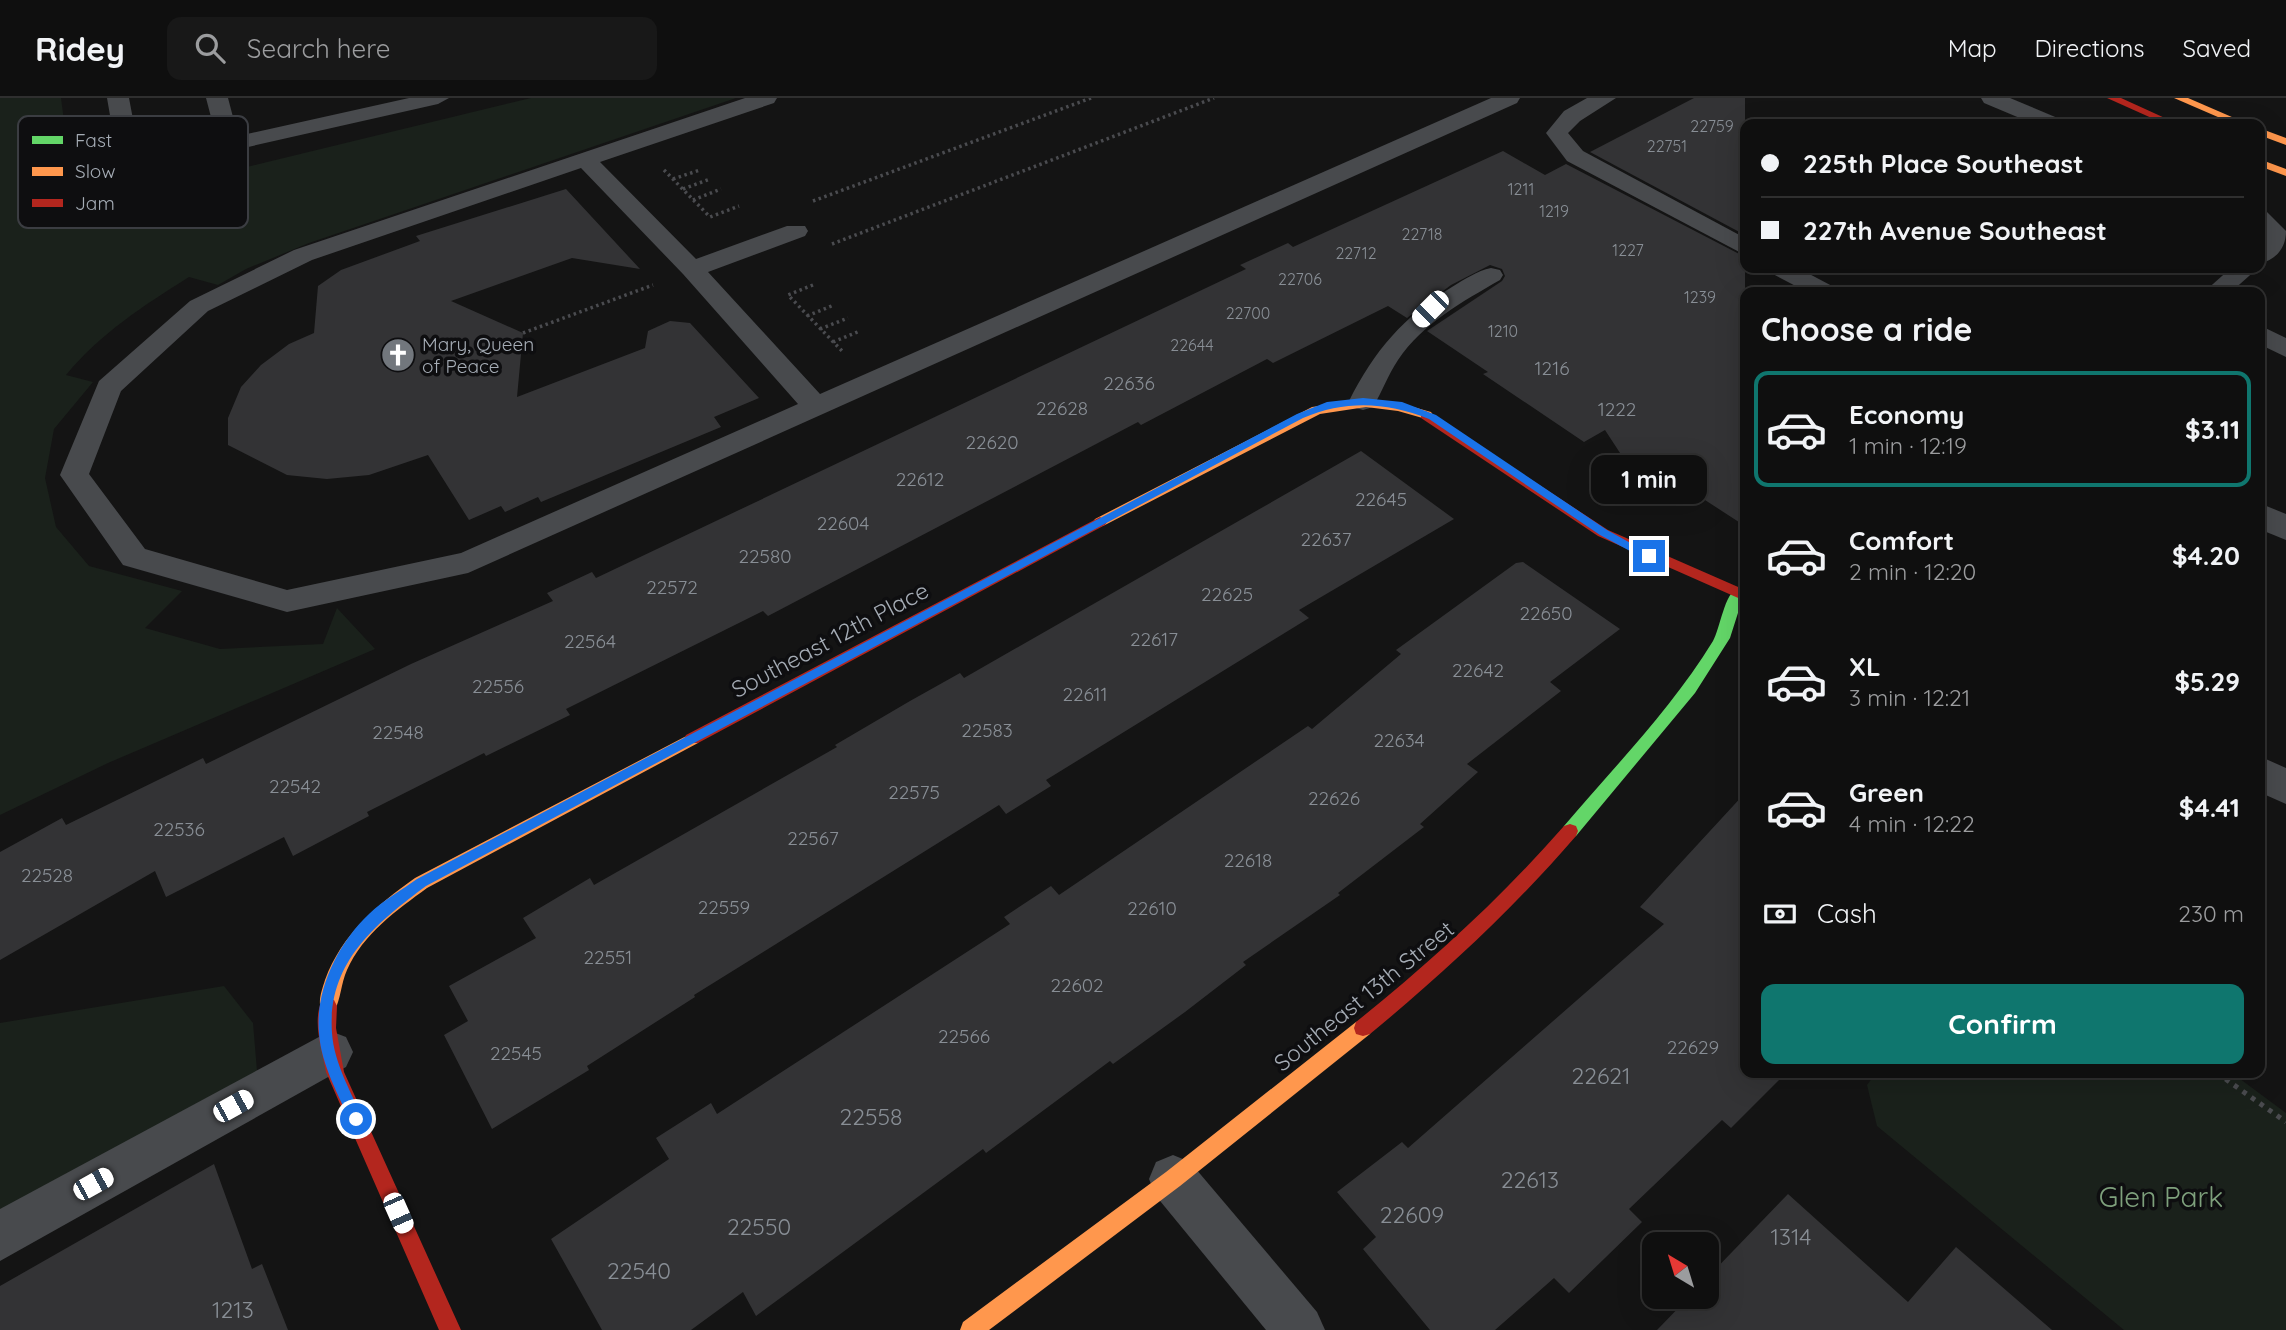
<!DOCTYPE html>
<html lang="en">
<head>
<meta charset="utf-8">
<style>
  body { margin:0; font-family:Quicksand,sans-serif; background:#181818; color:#f1f3f6; height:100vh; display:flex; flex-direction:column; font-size:26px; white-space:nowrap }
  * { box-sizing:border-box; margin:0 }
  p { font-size:23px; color:#9b9c9e }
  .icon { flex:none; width:38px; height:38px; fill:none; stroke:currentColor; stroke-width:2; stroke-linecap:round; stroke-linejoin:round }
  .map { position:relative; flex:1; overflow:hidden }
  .side { position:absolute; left:1740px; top:189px; width:525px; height:791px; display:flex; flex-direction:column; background:#0f0f0f; border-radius:14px; box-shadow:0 7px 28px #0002,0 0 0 2px #2f2f2f }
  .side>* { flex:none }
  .hud { position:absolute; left:1740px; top:21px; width:525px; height:154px; border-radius:14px; box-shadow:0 7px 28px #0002,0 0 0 2px #2f2f2f; display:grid; align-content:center; height:154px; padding:0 21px; background:#0f0f0f }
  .needle { width:46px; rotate:322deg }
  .fabs { position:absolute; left:1642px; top:1134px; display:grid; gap:14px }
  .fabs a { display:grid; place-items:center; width:77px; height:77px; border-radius:14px; background:#0f0f0f; box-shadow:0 7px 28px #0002,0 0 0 2px #2f2f2f; font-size:35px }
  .end { position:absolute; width:32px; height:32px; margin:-16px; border:9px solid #1a73e8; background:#fff; box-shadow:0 0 0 4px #fff }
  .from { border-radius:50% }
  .bubble { position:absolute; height:49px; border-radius:14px; background:#0f0f0f; box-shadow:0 7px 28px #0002,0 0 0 2px #2f2f2f; font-size:23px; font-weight:700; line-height:49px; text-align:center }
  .car { position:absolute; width:21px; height:42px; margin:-21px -10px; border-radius:9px; box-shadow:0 0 5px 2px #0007; background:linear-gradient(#fff 24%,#345 0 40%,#fff 0 76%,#345 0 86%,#fff 0) }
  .hud b { display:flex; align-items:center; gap:24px; height:66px; font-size:26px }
  .hud b+b { border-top:2px solid #2f2f2f }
  .hud i { width:18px; height:18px; background:#f1f3f6 }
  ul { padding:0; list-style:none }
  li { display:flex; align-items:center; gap:21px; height:116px; margin:0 14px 10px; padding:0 7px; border:4px solid transparent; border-radius:14px }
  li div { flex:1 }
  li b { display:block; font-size:26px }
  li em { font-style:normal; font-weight:700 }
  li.selected { border-color:#0f766e }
  li>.icon { width:63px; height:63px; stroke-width:1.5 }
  h2 { padding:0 21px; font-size:32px; line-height:84px }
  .pay { display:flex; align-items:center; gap:18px; height:77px; padding:0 21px; font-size:26px }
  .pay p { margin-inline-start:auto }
  .cta { display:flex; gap:14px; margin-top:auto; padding:14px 21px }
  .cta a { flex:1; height:80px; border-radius:14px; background:#0f766e; color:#fff; font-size:28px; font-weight:700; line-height:80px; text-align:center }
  header { display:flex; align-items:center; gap:42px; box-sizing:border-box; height:98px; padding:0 35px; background:#0f0f0f; border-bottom:2px solid #2f2f2f }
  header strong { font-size:33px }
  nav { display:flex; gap:38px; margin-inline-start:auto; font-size:24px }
  .search { width:490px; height:63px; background:#181818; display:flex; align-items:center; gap:18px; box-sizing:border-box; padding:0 24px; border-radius:14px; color:#9b9c9e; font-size:26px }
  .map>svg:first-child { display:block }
  .green { fill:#1a211b }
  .building { fill:#333335 }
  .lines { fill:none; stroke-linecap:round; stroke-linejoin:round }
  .path-far1 { stroke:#4a4b4f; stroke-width:3.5; stroke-dasharray:2.5 3.5; stroke-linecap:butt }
  .path { stroke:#4a4b4f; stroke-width:5; stroke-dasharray:4.5 6; stroke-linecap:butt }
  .lane { fill:#484a4d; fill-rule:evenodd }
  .street { fill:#484a4d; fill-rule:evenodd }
  .fast { fill:#63d668; fill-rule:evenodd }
  .slow { fill:#ff974d; fill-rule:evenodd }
  .jam { fill:#b3261e; fill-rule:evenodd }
  .route { fill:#1a73e8 }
  .labels { text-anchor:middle; stroke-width:7; stroke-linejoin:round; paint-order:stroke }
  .far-number-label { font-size:16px; fill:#888e95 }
  .far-poi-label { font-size:19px; fill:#a5acb5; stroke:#0e0e10; text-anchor:start }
  .number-label { font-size:19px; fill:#888e95 }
  .street-label { font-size:23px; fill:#a5acb5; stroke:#0e0e10 }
  .near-number-label { font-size:23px; fill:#888e95 }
  .near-park-label { font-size:28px; fill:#7ea07c; stroke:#0e0e10 }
  .key { fill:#0e0e10; stroke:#3b3d42; stroke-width:2 }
  .key-label { font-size:19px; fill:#a5acb5 }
</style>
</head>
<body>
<header>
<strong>Ridey</strong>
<div class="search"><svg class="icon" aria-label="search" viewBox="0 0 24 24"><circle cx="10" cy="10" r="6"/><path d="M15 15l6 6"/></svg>Search here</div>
<nav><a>Map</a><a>Directions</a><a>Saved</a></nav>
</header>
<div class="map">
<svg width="2286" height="1232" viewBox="0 0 2286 1232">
  <rect width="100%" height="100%" fill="#141414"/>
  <g class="green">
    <path d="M 0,0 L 61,0 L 78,129 L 109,122 L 114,124 L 115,129 L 163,117 L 159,94 C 168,81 188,62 204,69 L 206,79 L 531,0 L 736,0 L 309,145 L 246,171 L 218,187 L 189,179 C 143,208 101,235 66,277 L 93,284 L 54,331 L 45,380 L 56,429 L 89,468 L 182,493 L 145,530 L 220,551 L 323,546 L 337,510 L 375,551 L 108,665 L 0,717 Z"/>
    <path d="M 224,888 L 253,925 L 257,973 L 0,1113 L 0,925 Z"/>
    <path d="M 1876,975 L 2232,975 L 2286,1015 L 2286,1232 L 2124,1232 L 1877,1028 L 1867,987 Z"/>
  </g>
  <g class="building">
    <path d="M 1694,0 L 1745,0 L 1745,137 L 1590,54 Z"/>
    <path d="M 1503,53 L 1545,77 L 1566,66 L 1745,159 L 1745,428 L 1688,391 L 1669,404 L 1639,384 L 1605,332 L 1584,344 L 1483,276 L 1488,274 L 1427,233 L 1502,183 L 1505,178 L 1502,171 L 1490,167 L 1451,187 L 1407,220 L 1388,208 L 1273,265 L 1267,261 L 1141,327 L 1138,324 L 768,518 L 763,513 L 566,611 L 570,617 L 486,658 L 484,655 L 367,714 L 369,718 L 293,758 L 284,739 L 166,799 L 155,773 L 0,862 L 0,754 L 62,720 L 66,727 L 203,660 L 206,666 L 411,566 L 553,503 L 547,495 L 592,474 L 596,480 L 1246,171 L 1240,167 L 1288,145 L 1293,149 Z"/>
    <path d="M 566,91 L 640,171 L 572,160 L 451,203 L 523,235 L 517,299 L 645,250 L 648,233 L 670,223 L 690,225 L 759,300 L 714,319 L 721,329 L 541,404 L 538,399 L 505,414 L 501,408 L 469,422 L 428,357 L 369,377 L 327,381 L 287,377 L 228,347 L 228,320 L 241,289 L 261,267 L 289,246 L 314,235 L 318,188 L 341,172 L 420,143 L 416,138 Z"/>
    <path d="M 1361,353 L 1454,421 L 1299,512 L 1309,520 L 1046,682 L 1051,688 L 1006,716 L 999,707 L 694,897 L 695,899 L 587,968 L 589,972 L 492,1031 L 444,937 L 468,923 L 449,888 L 536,840 L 523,820 L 590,780 L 594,787 L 837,649 L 835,647 L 910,603 L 960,575 L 964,580 Z"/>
    <path d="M 1523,464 L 1620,531 L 1550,584 L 1561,593 L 1467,666 L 1478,674 L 1420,726 L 1424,729 L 1338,795 L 1340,797 L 1243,864 L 1246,867 L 1185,914 L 1113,966 L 1110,963 L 986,1055 L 983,1051 L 756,1218 L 743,1194 L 691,1232 L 602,1232 L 551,1141 L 669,1061 L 656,1040 L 711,1005 L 717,1016 L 1010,826 L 1004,819 L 1051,788 L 1059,797 L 1308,628 L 1312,631 L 1401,556 L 1396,552 L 1516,465 Z"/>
    <path d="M 1745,695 L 1745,975 L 1786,975 L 1731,1030 L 1722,1022 L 1629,1111 L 1642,1124 L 1569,1195 L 1554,1180 L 1495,1232 L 1430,1232 L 1363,1151 L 1376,1139 L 1337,1094 L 1402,1044 L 1408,1050 L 1664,826 L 1640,809 Z"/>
    <path d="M 214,1066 L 252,1171 L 262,1166 L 288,1232 L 0,1232 L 0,1188 Z"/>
    <path d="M 1788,1096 L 1908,1204 L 1956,1149 L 2052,1232 L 1657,1232 L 1689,1199 L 1706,1199 L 1706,1181 Z"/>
  </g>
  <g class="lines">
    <g class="path-far1">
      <path d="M 664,72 L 710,119 L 739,108"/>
      <path d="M 673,81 L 700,72"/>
      <path d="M 683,91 L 710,81"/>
      <path d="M 693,102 L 721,91"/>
      <path d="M 813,103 L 1091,0"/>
      <path d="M 832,146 L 1214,0"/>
      <path d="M 813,187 L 788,197 L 844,255"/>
      <path d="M 807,218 L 834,207"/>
      <path d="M 820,231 L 848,220"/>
      <path d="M 523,235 L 653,187"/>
      <path d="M 833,244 L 860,233"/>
    </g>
    <path class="path" d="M 2217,975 L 2286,1024"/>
    <g class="lane">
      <path d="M 107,0 L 129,0 L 138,48 C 161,59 192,48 217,42 L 206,0 L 228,0 L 238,38 L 409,0 L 449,0 L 438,6 L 177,65 L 144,67 L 119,57 L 116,52 Z"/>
      <path d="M 745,0 L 777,0 L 774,5 L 600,64 L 696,161 L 787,128 L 805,128 L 808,133 L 805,138 L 708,174 L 820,296 L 1491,0 L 1520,0 L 1517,5 L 468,475 L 287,514 L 123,467 L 60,377 L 99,283 L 190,203 L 294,152 ZM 581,70 L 683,176 L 798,306 L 461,455 L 287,492 L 145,451 L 89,376 L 121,293 L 208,213 L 312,162 Z"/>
      <path d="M 1587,0 L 1616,0 L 1580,23 L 1568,35 L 1583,53 L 1745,140 L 1745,157 L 1567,63 L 1546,35 L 1564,13 Z"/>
      <path d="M 1981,0 L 2010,0 L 2060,21 L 2063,26 L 2034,26 L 1984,5 Z"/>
      <path d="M 2259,112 L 2267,114 L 2286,133 C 2286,150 2276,162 2259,166 L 2263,136 L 2259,133 Z"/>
      <path d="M 1491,170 L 1500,172 L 1503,177 L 1500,182 C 1462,204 1423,225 1398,262 C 1388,277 1382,294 1373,309 L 1363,312 L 1353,309 L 1349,303 C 1374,253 1404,218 1452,189 C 1465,181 1477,173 1491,170 Z"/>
      <path d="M 1768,170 L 1798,170 L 1834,189 L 1838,194 L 1807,194 L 1771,175 Z"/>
      <path d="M 2231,170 L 2258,170 L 2231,194 L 2204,194 Z"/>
      <path d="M 2259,227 L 2286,240 L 2286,259 L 2259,246 Z"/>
    </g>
    <g class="street">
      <path d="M 2259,405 L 2286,416 L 2286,442 L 2259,431 Z"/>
      <path d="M 2259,658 L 2286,670 L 2286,706 L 2259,694 Z"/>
      <path d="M 330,933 L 346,939 L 353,954 L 346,969 L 0,1163 L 0,1111 Z"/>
      <path d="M 1173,1057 L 1190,1064 L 1317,1214 L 1325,1232 L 1266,1232 L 1156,1098 L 1149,1081 L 1156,1064 Z"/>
    </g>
    <path class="fast" d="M 1737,491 L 1744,496 L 1730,540 L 1695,595 L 1576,738 L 1570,740 L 1564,738 L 1562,733 L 1564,728 C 1615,668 1672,610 1713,543 C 1720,531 1725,494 1737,491 Z"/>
    <g class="slow">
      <path d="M 2174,0 L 2188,0 L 2248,26 L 2234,26 Z"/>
      <path d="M 2259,30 L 2286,40 L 2286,47 L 2259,37 Z"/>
      <path d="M 2259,61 L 2286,71 L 2286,78 L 2259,68 Z"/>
      <path d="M 1366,301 L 1399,305 L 1431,314 L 1433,317 L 1426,321 L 1398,313 L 1366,309 L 1320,316 L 1105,427 L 1100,429 L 1093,424 L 1095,421 L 1312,309 Z"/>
      <path d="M 692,635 L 698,637 L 700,641 L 698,645 L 427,790 C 397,812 363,836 347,872 C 341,885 341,901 334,914 L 328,916 L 322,914 C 317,904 322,892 325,882 C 342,836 376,808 415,780 Z"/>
      <path d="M 1363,922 L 1370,924 L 1372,930 L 1370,936 L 1180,1088 L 989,1232 L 960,1232 L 963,1224 L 1166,1074 L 1356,924 Z"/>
    </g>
    <g class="jam">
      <path d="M 2107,0 L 2121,0 L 2178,26 L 2165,26 Z"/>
      <path d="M 1426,313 L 1608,432 L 1745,492 L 1745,503 L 1598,438 L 1421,320 L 1421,314 Z"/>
      <path d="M 1100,419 L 1107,424 L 1105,427 L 698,645 L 686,645 L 684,641 L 686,637 Z"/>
      <path d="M 1570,726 L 1576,728 L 1578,733 L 1576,738 C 1513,811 1444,875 1370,936 L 1363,938 L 1356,936 L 1354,930 L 1356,924 C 1431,864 1501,800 1564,728 Z"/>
      <path d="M 328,900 L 334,902 L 337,908 L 336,930 L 344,974 L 461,1232 L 439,1232 L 326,974 C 322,952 312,923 322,902 Z"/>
    </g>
  </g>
  <path class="route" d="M 1363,300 L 1402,304 L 1436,317 L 1607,432 L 1654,458 L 1645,461 L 1600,437 L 1429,321 C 1386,304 1346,302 1303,320 L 426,788 C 375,826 327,865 332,935 C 334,965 351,994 363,1021 L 356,1027 L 351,1026 C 339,997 321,967 319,935 C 315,892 338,845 369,816 C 383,802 402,792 417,781 L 1297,316 L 1327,304 Z"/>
  <defs>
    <g id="church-disc" transform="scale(1.75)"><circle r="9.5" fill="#72777d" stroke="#0e0e10"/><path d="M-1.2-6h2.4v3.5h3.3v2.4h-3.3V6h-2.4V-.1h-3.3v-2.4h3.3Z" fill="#fff"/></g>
  </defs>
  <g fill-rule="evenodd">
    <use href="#church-disc" x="398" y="257"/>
  </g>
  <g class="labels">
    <g class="far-number-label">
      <text x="1712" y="34">22759</text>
      <text x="1667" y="54">22751</text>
      <text x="1521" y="97">1211</text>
      <text x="1554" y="119">1219</text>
      <text x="1422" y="142">22718</text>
      <text x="1628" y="158">1227</text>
      <text x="1356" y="161">22712</text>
      <text x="1300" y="187">22706</text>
      <text x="1700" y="205">1239</text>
      <text x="1248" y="221">22700</text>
      <text x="1503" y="239">1210</text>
      <text x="1192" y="253">22644</text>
    </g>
    <g class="far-poi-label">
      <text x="422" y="253">Mary, Queen<tspan x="422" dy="22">of Peace</tspan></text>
    </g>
    <g class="number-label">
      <text x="1552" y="277">1216</text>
      <text x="1129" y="292">22636</text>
      <text x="1062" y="317">22628</text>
      <text x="1617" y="318">1222</text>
      <text x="992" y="351">22620</text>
      <text x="920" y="388">22612</text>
      <text x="1381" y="408">22645</text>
      <text x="843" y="432">22604</text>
      <text x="1326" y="448">22637</text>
      <text x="765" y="465">22580</text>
      <text x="672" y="496">22572</text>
      <text x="1227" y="503">22625</text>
      <text x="1546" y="522">22650</text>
      <text x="1154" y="548">22617</text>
      <text x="590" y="550">22564</text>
      <text x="1478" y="579">22642</text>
      <text x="498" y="595">22556</text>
      <text x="1085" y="603">22611</text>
      <text x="987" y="639">22583</text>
      <text x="398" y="641">22548</text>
      <text x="1399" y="649">22634</text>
      <text x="295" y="695">22542</text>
      <text x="914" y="701">22575</text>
      <text x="1334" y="707">22626</text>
      <text x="179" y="738">22536</text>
      <text x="813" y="747">22567</text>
      <text x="1248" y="769">22618</text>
      <text x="47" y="784">22528</text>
      <text x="724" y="816">22559</text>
      <text x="1152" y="817">22610</text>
      <text x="608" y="866">22551</text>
      <text x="1077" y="894">22602</text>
      <text x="964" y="945">22566</text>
      <text x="1693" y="956">22629</text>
      <text x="516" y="962">22545</text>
    </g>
    <g class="street-label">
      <text transform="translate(830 542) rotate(-28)" y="8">Southeast 12th Place</text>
      <text transform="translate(1364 898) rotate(-39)" y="8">Southeast 13th Street</text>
    </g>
    <g class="near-number-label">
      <text x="1601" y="986">22621</text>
      <text x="871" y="1027">22558</text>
      <text x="1530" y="1090">22613</text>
      <text x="1412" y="1125">22609</text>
      <text x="759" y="1137">22550</text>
      <text x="1791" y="1147">1314</text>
      <text x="639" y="1181">22540</text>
      <text x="233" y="1220">1213</text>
    </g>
    <g class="near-park-label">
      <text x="2161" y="1109">Glen Park</text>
    </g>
  </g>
  <rect x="18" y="18" width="230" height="112" rx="10" class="key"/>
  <rect x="32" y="38" width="31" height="8" fill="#63d668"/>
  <rect x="32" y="69" width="31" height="9" fill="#ff974d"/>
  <rect x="32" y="101" width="31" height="8" fill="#b3261e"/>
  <g class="key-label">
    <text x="75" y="49">Fast</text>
    <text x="75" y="80">Slow</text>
    <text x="75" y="112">Jam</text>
  </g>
</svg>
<div class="fabs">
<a><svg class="needle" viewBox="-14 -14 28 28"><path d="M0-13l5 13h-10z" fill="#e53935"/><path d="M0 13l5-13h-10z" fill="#9b9c9e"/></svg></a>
</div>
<i class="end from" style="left:356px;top:1021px"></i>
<i class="end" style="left:1649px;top:458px"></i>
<div class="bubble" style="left:1591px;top:357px;width:116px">1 min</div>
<i class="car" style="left:1430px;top:211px;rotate:225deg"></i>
<i class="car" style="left:233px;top:1008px;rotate:61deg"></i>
<i class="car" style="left:93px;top:1086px;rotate:61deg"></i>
<i class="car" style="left:398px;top:1115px;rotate:156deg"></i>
<div class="hud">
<b><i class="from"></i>225th Place Southeast</b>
<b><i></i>227th Avenue Southeast</b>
</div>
<section class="side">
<h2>Choose a ride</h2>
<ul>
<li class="selected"><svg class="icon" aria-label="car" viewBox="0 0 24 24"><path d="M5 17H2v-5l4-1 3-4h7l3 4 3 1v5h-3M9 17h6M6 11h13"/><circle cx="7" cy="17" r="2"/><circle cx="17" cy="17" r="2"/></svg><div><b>Economy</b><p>1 min · 12:19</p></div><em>$3.11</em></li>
<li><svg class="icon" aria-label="car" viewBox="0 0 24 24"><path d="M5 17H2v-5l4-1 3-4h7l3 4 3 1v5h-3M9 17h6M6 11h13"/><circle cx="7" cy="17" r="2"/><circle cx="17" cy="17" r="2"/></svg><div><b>Comfort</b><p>2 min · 12:20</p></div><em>$4.20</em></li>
<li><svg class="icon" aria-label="car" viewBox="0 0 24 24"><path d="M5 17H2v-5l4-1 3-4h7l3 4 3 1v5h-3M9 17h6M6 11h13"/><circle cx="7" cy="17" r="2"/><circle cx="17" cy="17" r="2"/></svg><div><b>XL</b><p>3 min · 12:21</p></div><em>$5.29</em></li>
<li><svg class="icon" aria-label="car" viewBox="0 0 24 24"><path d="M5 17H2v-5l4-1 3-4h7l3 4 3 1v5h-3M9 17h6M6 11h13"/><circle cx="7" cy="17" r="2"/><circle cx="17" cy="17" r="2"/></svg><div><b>Green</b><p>4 min · 12:22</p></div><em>$4.41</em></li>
</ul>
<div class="pay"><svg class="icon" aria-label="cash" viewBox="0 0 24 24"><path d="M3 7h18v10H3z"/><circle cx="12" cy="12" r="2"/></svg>Cash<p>230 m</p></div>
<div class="cta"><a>Confirm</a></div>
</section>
</div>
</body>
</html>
